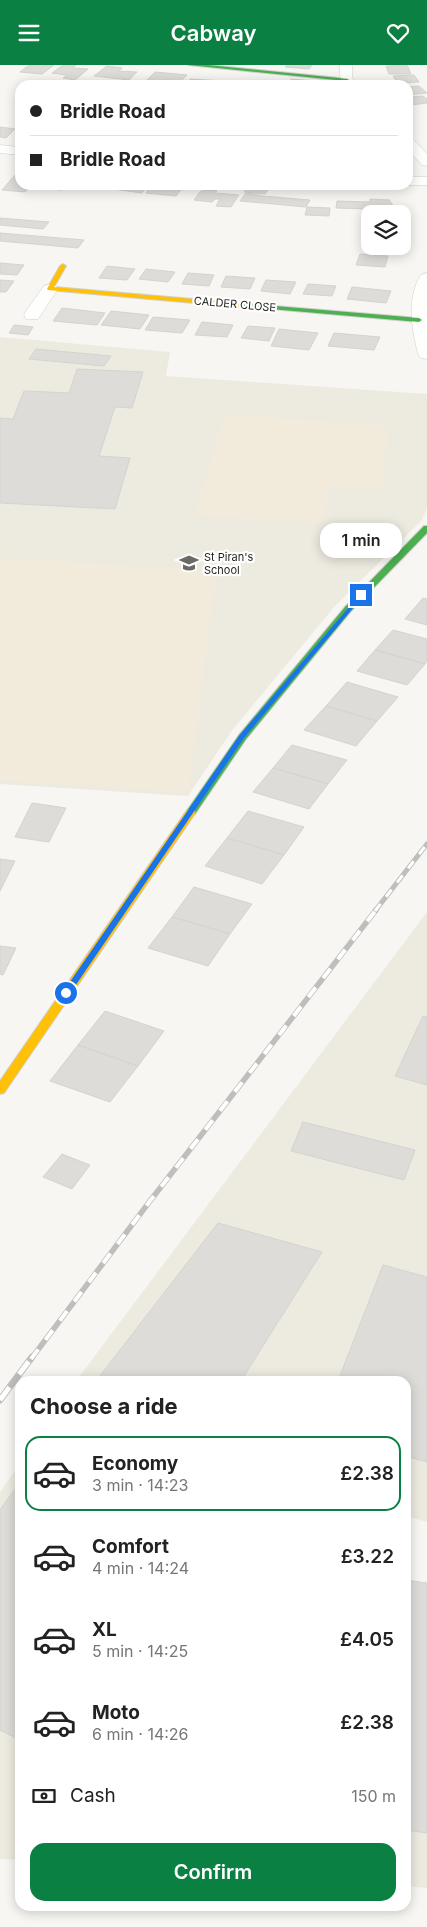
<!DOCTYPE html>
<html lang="en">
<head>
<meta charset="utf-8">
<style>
  body { margin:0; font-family:Inter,sans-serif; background:#f2f2f2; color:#222; height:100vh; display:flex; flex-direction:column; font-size:19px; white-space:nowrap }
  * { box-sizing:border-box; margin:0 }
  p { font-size:16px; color:#767676 }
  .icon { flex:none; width:28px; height:28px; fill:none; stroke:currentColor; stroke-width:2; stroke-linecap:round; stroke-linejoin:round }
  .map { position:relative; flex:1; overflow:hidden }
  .sheet { position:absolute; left:15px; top:1311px; width:396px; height:535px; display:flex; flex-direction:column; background:#fff; border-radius:15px; box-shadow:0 2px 12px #0003 }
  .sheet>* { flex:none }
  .hud { position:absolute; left:15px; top:15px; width:398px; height:110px; border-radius:15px; box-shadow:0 2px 12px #0003; display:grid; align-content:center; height:110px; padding:0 15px; background:#fff }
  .buttons { position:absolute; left:361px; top:140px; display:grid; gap:10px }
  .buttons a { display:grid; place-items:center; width:50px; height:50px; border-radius:10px; background:#fff; box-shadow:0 2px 12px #0003; font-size:25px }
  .end { position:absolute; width:22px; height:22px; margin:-11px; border:6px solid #1a73e8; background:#fff; box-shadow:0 0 0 2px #fff }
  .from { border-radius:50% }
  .bubble { position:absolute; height:35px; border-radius:15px; background:#fff; box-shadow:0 2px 12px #0003; font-size:16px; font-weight:600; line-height:35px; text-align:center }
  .hud b { display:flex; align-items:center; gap:18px; height:48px; font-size:19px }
  .hud b+b { border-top:1px solid #e0e0e0 }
  .hud i { width:12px; height:12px; background:#222 }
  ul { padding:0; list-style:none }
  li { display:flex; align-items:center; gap:15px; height:75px; margin:0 10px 8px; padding:0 5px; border:2px solid transparent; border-radius:15px }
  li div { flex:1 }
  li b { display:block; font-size:19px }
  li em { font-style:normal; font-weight:600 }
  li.current { border-color:#0b8043 }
  li>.icon { width:45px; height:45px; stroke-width:1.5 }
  h2 { padding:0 15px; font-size:22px; line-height:60px }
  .pay { display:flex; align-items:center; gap:12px; height:55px; padding:0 15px; font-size:19px }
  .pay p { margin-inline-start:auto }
  .cta { display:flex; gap:10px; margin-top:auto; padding:10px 15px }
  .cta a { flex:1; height:58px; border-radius:15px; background:#0b8043; color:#fff; font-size:20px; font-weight:600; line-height:58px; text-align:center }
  header { display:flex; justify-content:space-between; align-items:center; height:65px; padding:0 15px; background:#0b8043; color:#fff; font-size:22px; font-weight:600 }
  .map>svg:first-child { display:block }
  .built { fill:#edeae0 }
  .green { fill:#f2ebdb }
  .building { fill:#dddcd9; stroke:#d4d3d0 }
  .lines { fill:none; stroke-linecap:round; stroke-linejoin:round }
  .street-casing { stroke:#d1d0cd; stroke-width:1 }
  .fast-casing { stroke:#d1d0cd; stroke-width:2 }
  .slow-casing { stroke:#d1d0cd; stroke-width:2 }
  .street { fill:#fefefd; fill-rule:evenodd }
  .fast { fill:#4caf50; fill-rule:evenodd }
  .slow { fill:#ffc107; fill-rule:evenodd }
  .rail-far2-casing { stroke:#bebebd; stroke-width:5 }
  .rail-far1-casing { stroke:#bebebd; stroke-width:5.5 }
  .rail-casing { stroke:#bebebd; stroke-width:7 }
  .rail-far2 { stroke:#fff; stroke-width:3; stroke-dasharray:9; stroke-linecap:butt }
  .rail-far1 { stroke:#fff; stroke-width:4; stroke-dasharray:12; stroke-linecap:butt }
  .rail { stroke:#fff; stroke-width:5; stroke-dasharray:16; stroke-linecap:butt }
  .route { fill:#1a73e8 }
  .labels { text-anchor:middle; stroke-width:4.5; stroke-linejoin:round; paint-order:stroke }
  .far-street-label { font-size:11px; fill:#201f1c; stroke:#fff }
  .far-poi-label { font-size:11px; fill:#201f1c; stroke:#fff; text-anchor:start }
</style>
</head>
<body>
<header><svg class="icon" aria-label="menu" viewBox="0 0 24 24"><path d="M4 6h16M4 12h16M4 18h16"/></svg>Cabway<svg class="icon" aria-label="heart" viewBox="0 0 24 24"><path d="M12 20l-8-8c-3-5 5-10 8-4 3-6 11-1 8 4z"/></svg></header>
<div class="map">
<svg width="427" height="1862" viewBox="0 0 427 1862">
  <rect width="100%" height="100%" fill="#f7f6f2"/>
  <g class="built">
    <path d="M 0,272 L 170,287 L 166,311 L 427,329 L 427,443 L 422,455 L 335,541 L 233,664 L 188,731 L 0,719 Z"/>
    <path d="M 427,847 L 427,1457 L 406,1451 L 406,1316 L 76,1316 Z"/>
    <path d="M 20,1399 L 20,1795 L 0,1794 L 0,1427 Z"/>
    <path d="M 406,1524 L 427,1531 L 427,1823 L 406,1821 Z"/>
  </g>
  <g class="green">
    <path d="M 224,349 L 389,361 L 381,426 L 329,422 L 322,458 L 195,450 Z"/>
    <path d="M 0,493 L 216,506 L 188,727 L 0,715 Z"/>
  </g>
  <g class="building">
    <path d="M 29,0 L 54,0 L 42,9 L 20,7 Z"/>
    <path d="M 63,0 L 76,0 L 73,3 L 88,4 L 75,15 L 63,13 L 67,10 L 52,8 Z"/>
    <path d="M 287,0 L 312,0 L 309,4 L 285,2 Z"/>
    <path d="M 407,0 L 411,9 L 389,9 L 386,1 Z"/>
    <path d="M 107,1 L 122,3 L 119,6 L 137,7 L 129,15 L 94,11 Z"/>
    <path d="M 155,7 L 187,10 L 179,18 L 147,15 Z"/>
    <path d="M 414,10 L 419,17 L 398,18 L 393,11 Z"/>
    <path d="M 190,14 L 223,16 L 221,20 L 188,20 Z"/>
    <path d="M 291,14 L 316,16 L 314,20 L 266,20 L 275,20 L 278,17 L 289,18 Z"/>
    <path d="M 419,21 L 427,28 L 408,30 L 408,22 Z"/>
    <path d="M 423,31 L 427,34 L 427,38 L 411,40 L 408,37 L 408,32 Z"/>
    <path d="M 0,62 L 15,64 L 6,73 L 0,72 Z"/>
    <path d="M 15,110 L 20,111 L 20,120 L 41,120 L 38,124 L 29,123 L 25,127 L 2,125 Z"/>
    <path d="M 44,120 L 65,120 L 61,125 L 42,123 Z"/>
    <path d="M 79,120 L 101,120 L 97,124 L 82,123 L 84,120 Z"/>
    <path d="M 109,120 L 148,120 L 142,128 L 106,123 Z"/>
    <path d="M 168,121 L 183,122 L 176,131 L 146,128 L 150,122 L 166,124 Z"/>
    <path d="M 248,121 L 269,123 L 265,129 L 244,127 Z"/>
    <path d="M 205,125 L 217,126 L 215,128 L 239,130 L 231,142 L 216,141 L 220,134 L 215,134 L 212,137 L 194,135 L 200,127 Z"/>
    <path d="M 246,128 L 263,131 L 310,135 L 306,142 L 240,136 Z"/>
    <path d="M 370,134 L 390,135 L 390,138 L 392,138 L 392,145 L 369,146 L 369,144 L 336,143 L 337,136 L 370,137 Z"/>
    <path d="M 307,142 L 330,143 L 329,151 L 305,150 Z"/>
    <path d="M 0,153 L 49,157 L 43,164 L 0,160 Z"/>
    <path d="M 0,168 L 84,175 L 78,183 L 0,176 Z"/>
    <path d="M 366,174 L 370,174 L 370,181 L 394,181 L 393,187 L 362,184 Z"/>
    <path d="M 360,189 L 388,191 L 385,202 L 356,200 Z"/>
    <path d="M 0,198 L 24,200 L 17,210 L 0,209 Z"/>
    <path d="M 107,201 L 135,204 L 127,215 L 99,213 Z"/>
    <path d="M 146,204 L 175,207 L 168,217 L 139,214 Z"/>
    <path d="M 188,208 L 214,210 L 209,221 L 182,219 Z"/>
    <path d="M 226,211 L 255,213 L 250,224 L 221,222 Z"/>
    <path d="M 0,215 L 14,216 L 6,227 L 0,227 Z"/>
    <path d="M 266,215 L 296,217 L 290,229 L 261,226 Z"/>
    <path d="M 308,219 L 336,221 L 332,231 L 303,229 Z"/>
    <path d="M 352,222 L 391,226 L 386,238 L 347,234 Z"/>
    <path d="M 62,243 L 105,248 L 97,260 L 53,256 Z"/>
    <path d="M 111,246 L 149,250 L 140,264 L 101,260 Z"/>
    <path d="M 153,252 L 190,255 L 182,268 L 145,265 Z"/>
    <path d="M 202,257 L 233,260 L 227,272 L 195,270 Z"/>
    <path d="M 14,260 L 33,262 L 28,270 L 9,268 Z"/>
    <path d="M 248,261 L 275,263 L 269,276 L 241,273 Z"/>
    <path d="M 279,264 L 318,268 L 309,285 L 271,281 Z"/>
    <path d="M 334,268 L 380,272 L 374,285 L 328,281 Z"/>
    <path d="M 36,284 L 111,291 L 104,301 L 29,294 Z"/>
    <path d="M 77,304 L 143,307 L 132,343 L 115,342 L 99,391 L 130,393 L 115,444 L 0,438 L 0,353 L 13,354 L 24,326 L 69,328 Z"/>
    <path d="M 423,533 L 427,534 L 427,560 L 405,554 Z"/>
    <path d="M 393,565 L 427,574 L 427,596 L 425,599 L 375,585 Z"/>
    <path d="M 375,585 L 425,599 L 407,620 L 357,606 Z"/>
    <path d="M 347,617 L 398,632 L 377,656 L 326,641 Z"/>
    <path d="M 326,641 L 377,656 L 356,681 L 304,665 Z"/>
    <path d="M 292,680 L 347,695 L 328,719 L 273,703 Z"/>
    <path d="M 273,703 L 328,719 L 309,744 L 253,727 Z"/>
    <path d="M 32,738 L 66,743 L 49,777 L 15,772 Z"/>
    <path d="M 248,746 L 304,762 L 284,790 L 227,773 Z"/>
    <path d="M 227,773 L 284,790 L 262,819 L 205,801 Z"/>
    <path d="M 0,794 L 15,796 L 0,826 Z"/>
    <path d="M 194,822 L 252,839 L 230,869 L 172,852 Z"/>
    <path d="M 172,852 L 230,869 L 208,901 L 148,883 Z"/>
    <path d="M 0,881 L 16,883 L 3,910 L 0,909 Z"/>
    <path d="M 105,946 L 164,966 L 138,1001 L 78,980 Z"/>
    <path d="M 423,951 L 427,952 L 427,1020 L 395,1011 Z"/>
    <path d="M 78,980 L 138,1001 L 110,1037 L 50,1016 Z"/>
    <path d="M 303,1057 L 415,1085 L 404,1115 L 291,1086 Z"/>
    <path d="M 62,1089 L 90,1100 L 72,1124 L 43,1112 Z"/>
    <path d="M 218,1158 L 322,1187 L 241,1316 L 96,1316 Z"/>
    <path d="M 383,1200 L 427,1212 L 427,1397 L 406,1391 L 406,1316 L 338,1316 Z"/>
    <path d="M 20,1417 L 20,1675 L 0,1665 L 0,1445 Z"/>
    <path d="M 406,1515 L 427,1518 L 427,1768 L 406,1765 Z"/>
  </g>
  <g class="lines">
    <g class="street-casing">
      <g id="street">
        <path d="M 340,0 L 352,0 L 352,13 L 359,20 L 345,20 C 339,14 340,8 340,0 Z"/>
        <path d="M 408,73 L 413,74 L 427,89 L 427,101 L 422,100 L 408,85 Z"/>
        <path d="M 0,80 L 20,82 L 20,90 L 0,88 Z"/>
        <path d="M 408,112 L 427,112 L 427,120 L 407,120 Z"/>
        <path d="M 427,208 L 427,294 L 421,293 L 418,289 C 412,265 406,232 421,210 Z"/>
        <path d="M 50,219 L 56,221 L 58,224 L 38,254 L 26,254 L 24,250 L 26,246 L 44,221 Z"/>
      </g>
    </g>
    <g class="fast-casing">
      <g id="fast">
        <path d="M 188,0 L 208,0 L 349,14 L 346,16 Z"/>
        <path d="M 239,238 L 419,253 L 422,255 L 419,257 L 237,241 L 236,240 Z"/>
        <path d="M 424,461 L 427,461 L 427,468 L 351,546 L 246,674 L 195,749 L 187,749 L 186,747 L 239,670 L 345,542 Z"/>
      </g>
    </g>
    <g class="slow-casing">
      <g id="slow">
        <path d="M 63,199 L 66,201 L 54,222 L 239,238 L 242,240 L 239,242 L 48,225 L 47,224 L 60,201 Z"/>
        <path d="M 191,744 L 196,747 L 4,1028 L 0,1029 L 0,1016 L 187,745 Z"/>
      </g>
    </g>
    <use href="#street" class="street"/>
    <use href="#fast" class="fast"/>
    <use href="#slow" class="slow"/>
    <g class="rail-far2-casing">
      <path id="rail-far2" d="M 375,846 L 427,779"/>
    </g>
    <g class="rail-far1-casing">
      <path id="rail-far1" d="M 31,1294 L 150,1136 L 376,845"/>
    </g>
    <g class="rail-casing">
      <path id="rail" d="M 0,1335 L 32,1292"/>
    </g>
    <use href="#rail-far2" class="rail-far2"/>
    <use href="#rail-far1" class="rail-far1"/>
    <use href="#rail" class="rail"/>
  </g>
  <path class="route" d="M 361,528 L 364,530 L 363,531 L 244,673 L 69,930 L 63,930 L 63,927 L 239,671 Z"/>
  <defs>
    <g id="school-bare" transform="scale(1.5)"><path d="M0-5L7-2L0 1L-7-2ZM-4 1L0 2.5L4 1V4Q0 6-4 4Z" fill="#6b6a67" stroke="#fff" stroke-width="2.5" paint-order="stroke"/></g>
  </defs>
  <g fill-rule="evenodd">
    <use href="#school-bare" x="189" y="498"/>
  </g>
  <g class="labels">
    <g class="far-street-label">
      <text transform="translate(235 239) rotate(5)" y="4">CALDER CLOSE</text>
    </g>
    <g class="far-poi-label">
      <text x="204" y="496">St Piran's<tspan x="204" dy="13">School</tspan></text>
    </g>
  </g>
</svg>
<div class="buttons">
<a><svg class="icon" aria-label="layers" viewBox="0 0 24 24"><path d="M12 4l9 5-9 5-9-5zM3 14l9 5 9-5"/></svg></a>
</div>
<i class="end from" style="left:66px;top:928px"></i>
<i class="end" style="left:361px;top:530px"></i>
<div class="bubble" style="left:320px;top:458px;width:82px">1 min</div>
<div class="hud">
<b><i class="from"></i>Bridle Road</b>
<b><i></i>Bridle Road</b>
</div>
<section class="sheet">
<h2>Choose a ride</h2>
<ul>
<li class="current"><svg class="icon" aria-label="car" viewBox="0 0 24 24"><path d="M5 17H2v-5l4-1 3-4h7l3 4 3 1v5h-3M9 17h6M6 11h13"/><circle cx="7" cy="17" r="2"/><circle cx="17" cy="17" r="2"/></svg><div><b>Economy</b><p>3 min · 14:23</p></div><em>£2.38</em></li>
<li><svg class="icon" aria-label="car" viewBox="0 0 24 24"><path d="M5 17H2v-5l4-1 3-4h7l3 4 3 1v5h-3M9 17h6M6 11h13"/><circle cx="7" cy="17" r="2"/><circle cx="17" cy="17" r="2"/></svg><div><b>Comfort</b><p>4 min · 14:24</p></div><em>£3.22</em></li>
<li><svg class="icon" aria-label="car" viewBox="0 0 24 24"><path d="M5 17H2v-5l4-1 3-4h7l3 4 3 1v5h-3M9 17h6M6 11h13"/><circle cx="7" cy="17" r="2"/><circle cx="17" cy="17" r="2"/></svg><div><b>XL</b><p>5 min · 14:25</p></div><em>£4.05</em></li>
<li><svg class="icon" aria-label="car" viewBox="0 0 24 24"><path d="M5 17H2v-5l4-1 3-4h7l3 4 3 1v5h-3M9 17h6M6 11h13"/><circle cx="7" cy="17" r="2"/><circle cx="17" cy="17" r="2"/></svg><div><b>Moto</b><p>6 min · 14:26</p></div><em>£2.38</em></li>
</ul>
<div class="pay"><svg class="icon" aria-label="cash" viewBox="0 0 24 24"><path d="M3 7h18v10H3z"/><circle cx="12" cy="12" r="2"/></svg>Cash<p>150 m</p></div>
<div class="cta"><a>Confirm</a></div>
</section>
</div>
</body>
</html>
